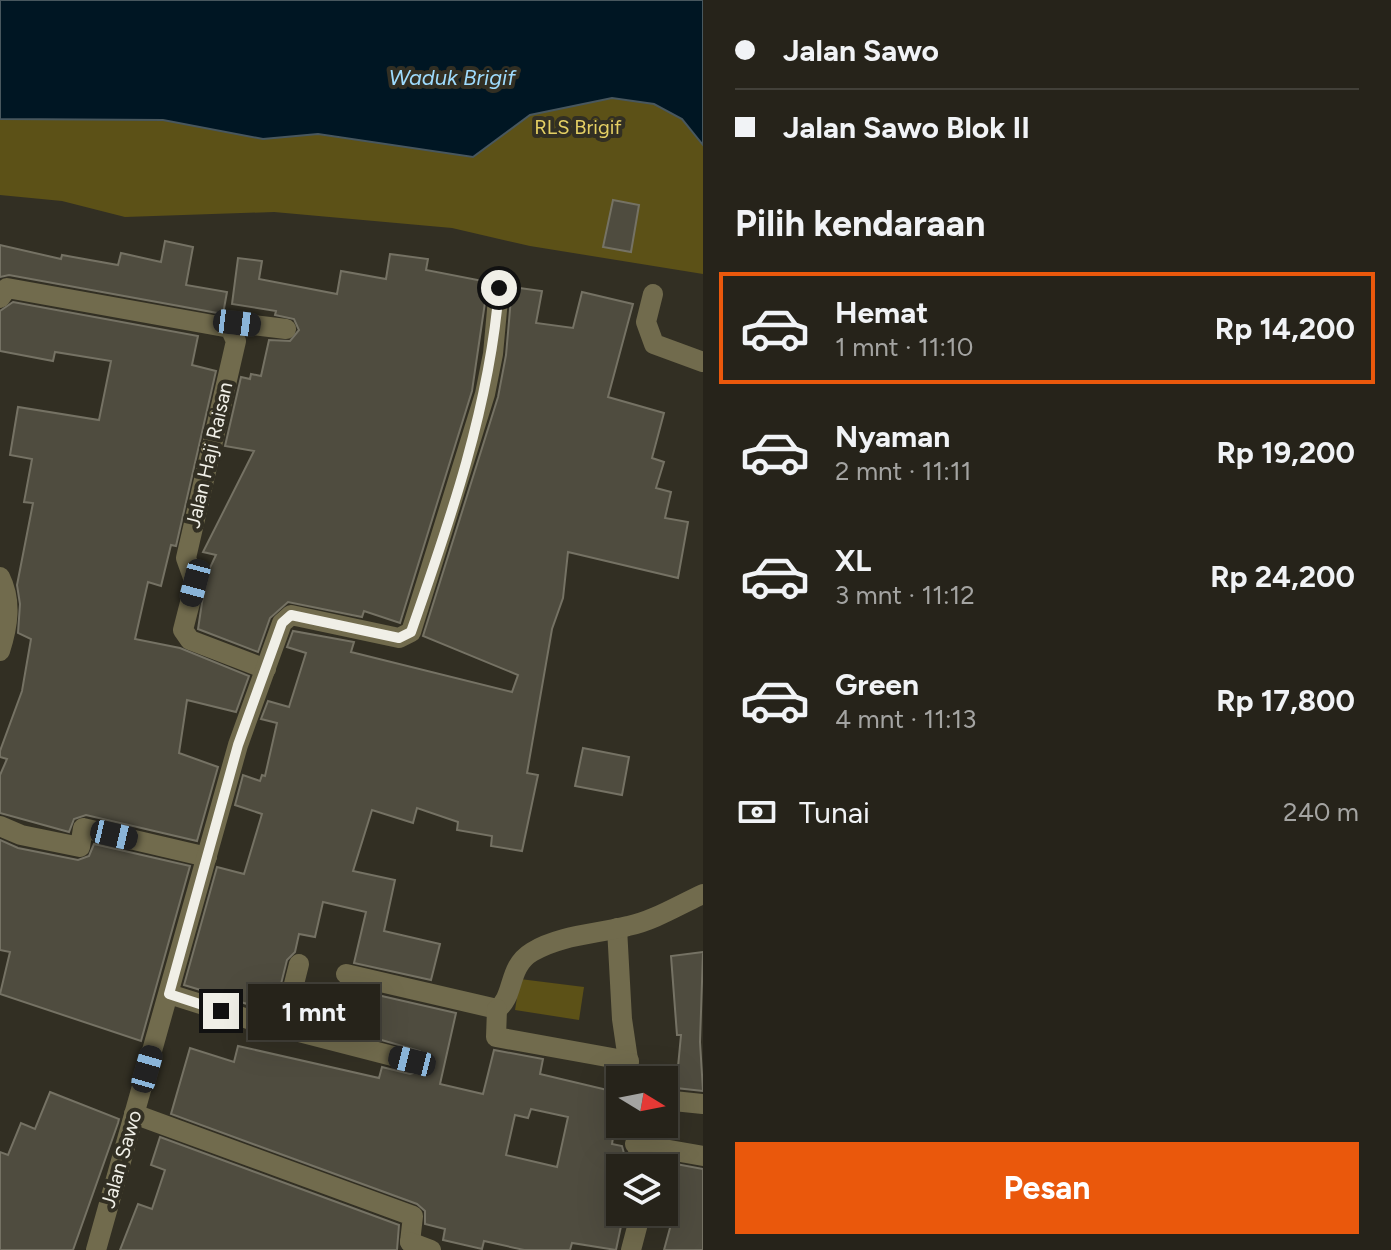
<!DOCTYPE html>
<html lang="id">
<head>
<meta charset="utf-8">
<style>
  body { margin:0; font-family:Figtree,sans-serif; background:#322f27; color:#f1f3f6; height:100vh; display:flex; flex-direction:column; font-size:30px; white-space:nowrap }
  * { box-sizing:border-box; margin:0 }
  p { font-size:26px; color:#a4a4a2 }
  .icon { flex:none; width:44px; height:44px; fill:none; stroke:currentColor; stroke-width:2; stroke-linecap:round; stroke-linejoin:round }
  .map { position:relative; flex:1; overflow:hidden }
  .details { display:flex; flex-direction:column; background:#26231a; width:688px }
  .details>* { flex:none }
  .guide { display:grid; align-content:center; height:176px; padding:0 32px; background:#26231a }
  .needle { width:52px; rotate:100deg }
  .buttons { position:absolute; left:606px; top:1066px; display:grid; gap:16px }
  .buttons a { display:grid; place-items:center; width:72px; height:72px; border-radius:0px; background:#26231a; box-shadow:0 8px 32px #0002,0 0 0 2px #424039; font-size:40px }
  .end { position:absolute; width:36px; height:36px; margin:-18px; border:10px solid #f0efe7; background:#111; box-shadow:0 0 0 4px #111 }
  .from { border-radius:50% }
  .bubble { position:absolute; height:56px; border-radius:0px; background:#26231a; box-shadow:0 8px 32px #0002,0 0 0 2px #424039; font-size:26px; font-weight:700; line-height:56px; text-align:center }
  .car { position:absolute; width:24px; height:48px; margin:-24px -12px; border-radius:10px; box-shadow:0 0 6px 2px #0007; background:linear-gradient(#222 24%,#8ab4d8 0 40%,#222 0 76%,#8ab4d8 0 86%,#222 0) }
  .guide b { display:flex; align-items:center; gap:28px; height:76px; font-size:30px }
  .guide b+b { border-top:2px solid #424039 }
  .guide i { width:20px; height:20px; background:#f1f3f6 }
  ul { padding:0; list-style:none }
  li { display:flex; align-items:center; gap:24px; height:112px; margin:0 16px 12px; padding:0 16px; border:4px solid transparent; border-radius:0px }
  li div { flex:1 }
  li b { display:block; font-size:30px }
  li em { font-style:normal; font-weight:700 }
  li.current { border-color:#ea580c }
  li>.icon { width:72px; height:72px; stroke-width:1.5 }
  h2 { padding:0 32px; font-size:36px; line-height:96px }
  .pay { display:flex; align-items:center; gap:20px; height:88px; padding:0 32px; font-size:30px }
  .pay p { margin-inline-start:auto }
  .primary-button { display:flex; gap:16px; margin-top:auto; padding:16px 32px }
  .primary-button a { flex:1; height:92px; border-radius:0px; background:#ea580c; color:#fff; font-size:32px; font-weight:700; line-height:92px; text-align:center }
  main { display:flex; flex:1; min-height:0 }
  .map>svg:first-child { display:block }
  .green { fill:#5c5117 }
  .water { fill:#001623; stroke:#48575e; stroke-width:2 }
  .building { fill:#4f4c3f; stroke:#757264; stroke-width:2; fill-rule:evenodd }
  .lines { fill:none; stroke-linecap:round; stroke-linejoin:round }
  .minor { stroke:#716b4d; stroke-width:20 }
  .route { stroke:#f0efe7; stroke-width:10 }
  .labels { text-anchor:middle; stroke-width:8; stroke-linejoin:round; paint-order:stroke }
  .park-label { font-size:20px; fill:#e5d064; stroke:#322f23 }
  .street-label { font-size:20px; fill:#f0efe7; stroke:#322f23 }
  .water-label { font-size:22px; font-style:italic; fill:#9edbfd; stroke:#322f23 }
</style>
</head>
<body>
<main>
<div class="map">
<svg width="703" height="1250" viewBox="0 0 703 1250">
  <rect width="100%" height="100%" fill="#322f23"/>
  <g class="green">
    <path d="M 0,0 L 703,0 L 703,274 L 530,246 L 452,228 L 274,212 L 125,217 L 62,201 L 0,195 Z"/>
    <path d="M 520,979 L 584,987 L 579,1020 L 515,1010 Z"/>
  </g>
  <path class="water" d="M 0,0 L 703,0 L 703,145 L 682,119 L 654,104 L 612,98 L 530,115 L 473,157 L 318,134 L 263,139 L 163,120 L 0,119 Z"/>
  <g class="building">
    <path d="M 613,200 L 639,205 L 631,252 L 603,247 Z"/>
    <path d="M 165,241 L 193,247 L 186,285 L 227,292 L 223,314 L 9,275 L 0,277 L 0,245 L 61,259 L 62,255 L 118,265 L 121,253 L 161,262 Z"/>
    <path d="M 390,254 L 428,259 L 426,270 L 488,282 L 472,391 L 400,623 L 364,611 L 362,617 L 288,602 L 270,618 L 258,652 L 198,629 L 206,576 L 216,555 L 203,552 L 254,451 L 225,446 L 241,377 L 250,379 L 251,374 L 261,376 L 269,340 L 290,341 L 299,330 L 294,319 L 275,315 L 276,311 L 232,304 L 238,258 L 262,261 L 259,279 L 337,294 L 341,271 L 386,279 Z"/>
    <path d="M 512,287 L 542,291 L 536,323 L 573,328 L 582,292 L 633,304 L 608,397 L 664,413 L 652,458 L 664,462 L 656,488 L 671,492 L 665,518 L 688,522 L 678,578 L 568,552 L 563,598 L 552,629 L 527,773 L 538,775 L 522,851 L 491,846 L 492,836 L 457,830 L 458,822 L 417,808 L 413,823 L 372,810 L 353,871 L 395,880 L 384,931 L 440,944 L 431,980 L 354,963 L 366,912 L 323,902 L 315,937 L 299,934 L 295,952 L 287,960 L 274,1012 L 184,985 L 217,867 L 244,874 L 262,814 L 235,805 L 243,775 L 260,781 L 262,775 L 265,776 L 277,723 L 261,719 L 268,701 L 289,707 L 306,653 L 287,647 L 293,631 L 354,642 L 351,652 L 512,692 L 518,675 L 423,636 L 498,397 L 506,355 Z"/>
    <path d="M 13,302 L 198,336 L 192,365 L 216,371 L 176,546 L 171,545 L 161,586 L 148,582 L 135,639 L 180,648 L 249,676 L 236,712 L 187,700 L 179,753 L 218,767 L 197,841 L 86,815 L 74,819 L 69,832 L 0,813 L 0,775 L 7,759 L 0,757 L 0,751 L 22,691 L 31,639 L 18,633 L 20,604 L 17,585 L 33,503 L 24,502 L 32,459 L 10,455 L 18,407 L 99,420 L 111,361 L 55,352 L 53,361 L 0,351 L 0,311 Z"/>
    <path d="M 583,748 L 629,757 L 622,795 L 575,786 Z"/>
    <path d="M 0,840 L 18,848 L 78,860 L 89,856 L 94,844 L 190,866 L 141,1041 L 0,994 L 10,952 L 0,950 Z"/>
    <path d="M 703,952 L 700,1042 L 703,1091 L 676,1088 L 681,1035 L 677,1035 L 671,956 Z"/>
    <path d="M 373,994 L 456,1013 L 440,1084 L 483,1094 L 494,1050 L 543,1059 L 540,1074 L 620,1093 L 612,1144 L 622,1146 L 628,1168 L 620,1168 L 620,1212 L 624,1212 L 616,1250 L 572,1243 L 570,1250 L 524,1250 L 484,1241 L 482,1249 L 443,1240 L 445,1229 L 425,1224 L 425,1211 L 417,1204 L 171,1114 L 190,1048 L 234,1062 L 238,1046 L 379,1078 L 382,1067 L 410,1074 L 421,1071 L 425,1063 L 420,1051 L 364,1035 ZM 531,1109 L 568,1117 L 557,1167 L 506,1155 L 515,1115 L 528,1118 Z"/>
    <path d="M 50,1092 L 119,1119 L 118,1123 L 73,1250 L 0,1250 L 0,1152 L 8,1155 L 21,1123 L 35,1129 Z"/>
    <path d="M 160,1137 L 399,1225 L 397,1250 L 120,1250 L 138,1204 L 152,1209 L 165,1170 L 151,1165 Z"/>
    <path d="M 676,1164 L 703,1169 L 703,1250 L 664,1250 L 676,1206 L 667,1204 Z"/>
  </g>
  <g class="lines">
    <g class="minor">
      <path d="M 653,294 L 646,322 L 654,344 L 703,362"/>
      <path d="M 0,298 L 7,288 L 230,328 L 236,341 L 186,558 L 195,583 L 183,630 L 190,640 L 266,669"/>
      <path d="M 230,328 L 237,323 L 286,329"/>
      <path d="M 0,577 C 12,601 8,626 0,651"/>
      <path d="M 0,826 L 21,835 L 80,847 L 83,828 L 207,857"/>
      <path d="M 617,928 L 622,1019 L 631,1080"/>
      <path d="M 346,974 L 497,1009"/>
      <path d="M 169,994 L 248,1019 L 412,1061"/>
      <path d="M 497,1009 C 515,997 507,967 532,952 C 560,935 597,934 628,926 C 653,921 679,905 703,894"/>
      <path d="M 497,1009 L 496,1037 L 629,1061"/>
      <path d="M 283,1028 L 299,964"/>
      <path d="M 664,1100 L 703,1104"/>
      <path d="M 134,1114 L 413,1216 L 410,1242"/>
      <path d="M 634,1124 L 641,1168"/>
      <path d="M 635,1144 L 703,1156"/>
      <path d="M 410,1242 L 431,1250"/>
      <path d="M 96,1250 L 238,745 L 282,623 L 291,615 L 399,638 L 411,632 L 485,394 L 493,354 L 499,288"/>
      <path d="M 631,1250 L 641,1212"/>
    </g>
  </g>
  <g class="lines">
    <path class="route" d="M 221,1011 L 169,994 L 238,745 L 282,623 L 291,615 L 399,638 L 411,632 C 450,521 490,405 499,288"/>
  </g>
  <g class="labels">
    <g class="park-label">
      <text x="578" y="134">RLS Brigif</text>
    </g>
    <g class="street-label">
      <text transform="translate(209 455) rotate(-77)" y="7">Jalan Haji Raisan</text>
      <text transform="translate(121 1159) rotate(-74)" y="7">Jalan Sawo</text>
    </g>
    <g class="water-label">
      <text x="452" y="85">Waduk Brigif</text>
    </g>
  </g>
</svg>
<div class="buttons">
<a><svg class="needle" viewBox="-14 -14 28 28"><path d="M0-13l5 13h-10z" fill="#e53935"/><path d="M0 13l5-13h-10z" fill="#a4a4a2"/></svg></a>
<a><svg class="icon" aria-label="layers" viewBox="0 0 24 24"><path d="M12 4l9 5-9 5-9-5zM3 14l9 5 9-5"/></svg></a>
</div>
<i class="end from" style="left:499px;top:288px"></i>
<i class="end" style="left:221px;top:1011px"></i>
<div class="bubble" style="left:248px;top:984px;width:132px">1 mnt</div>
<i class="car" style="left:237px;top:323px;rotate:97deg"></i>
<i class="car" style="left:195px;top:583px;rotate:195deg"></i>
<i class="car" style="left:114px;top:835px;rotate:103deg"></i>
<i class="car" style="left:412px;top:1061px;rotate:284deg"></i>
<i class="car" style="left:147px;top:1069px;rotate:16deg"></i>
</div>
<section class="details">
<div class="guide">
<b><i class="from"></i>Jalan Sawo</b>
<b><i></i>Jalan Sawo Blok II</b>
</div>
<h2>Pilih kendaraan</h2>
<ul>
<li class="current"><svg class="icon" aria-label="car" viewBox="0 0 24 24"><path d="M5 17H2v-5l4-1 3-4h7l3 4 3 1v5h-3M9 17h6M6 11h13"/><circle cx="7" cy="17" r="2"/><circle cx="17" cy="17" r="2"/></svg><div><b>Hemat</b><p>1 mnt · 11:10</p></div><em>Rp 14,200</em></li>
<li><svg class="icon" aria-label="car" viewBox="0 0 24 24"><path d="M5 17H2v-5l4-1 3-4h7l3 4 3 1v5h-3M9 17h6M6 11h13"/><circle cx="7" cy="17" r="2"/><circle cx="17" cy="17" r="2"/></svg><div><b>Nyaman</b><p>2 mnt · 11:11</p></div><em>Rp 19,200</em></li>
<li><svg class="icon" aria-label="car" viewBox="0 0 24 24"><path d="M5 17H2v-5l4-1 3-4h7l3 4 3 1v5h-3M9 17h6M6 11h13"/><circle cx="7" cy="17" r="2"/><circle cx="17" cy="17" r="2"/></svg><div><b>XL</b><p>3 mnt · 11:12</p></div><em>Rp 24,200</em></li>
<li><svg class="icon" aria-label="car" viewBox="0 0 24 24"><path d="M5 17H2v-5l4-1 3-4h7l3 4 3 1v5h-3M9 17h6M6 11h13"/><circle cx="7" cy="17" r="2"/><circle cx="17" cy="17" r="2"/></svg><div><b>Green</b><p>4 mnt · 11:13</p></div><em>Rp 17,800</em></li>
</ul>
<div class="pay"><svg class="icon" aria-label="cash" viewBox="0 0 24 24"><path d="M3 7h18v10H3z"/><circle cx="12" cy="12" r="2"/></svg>Tunai<p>240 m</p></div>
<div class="primary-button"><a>Pesan</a></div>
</section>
</main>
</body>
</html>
